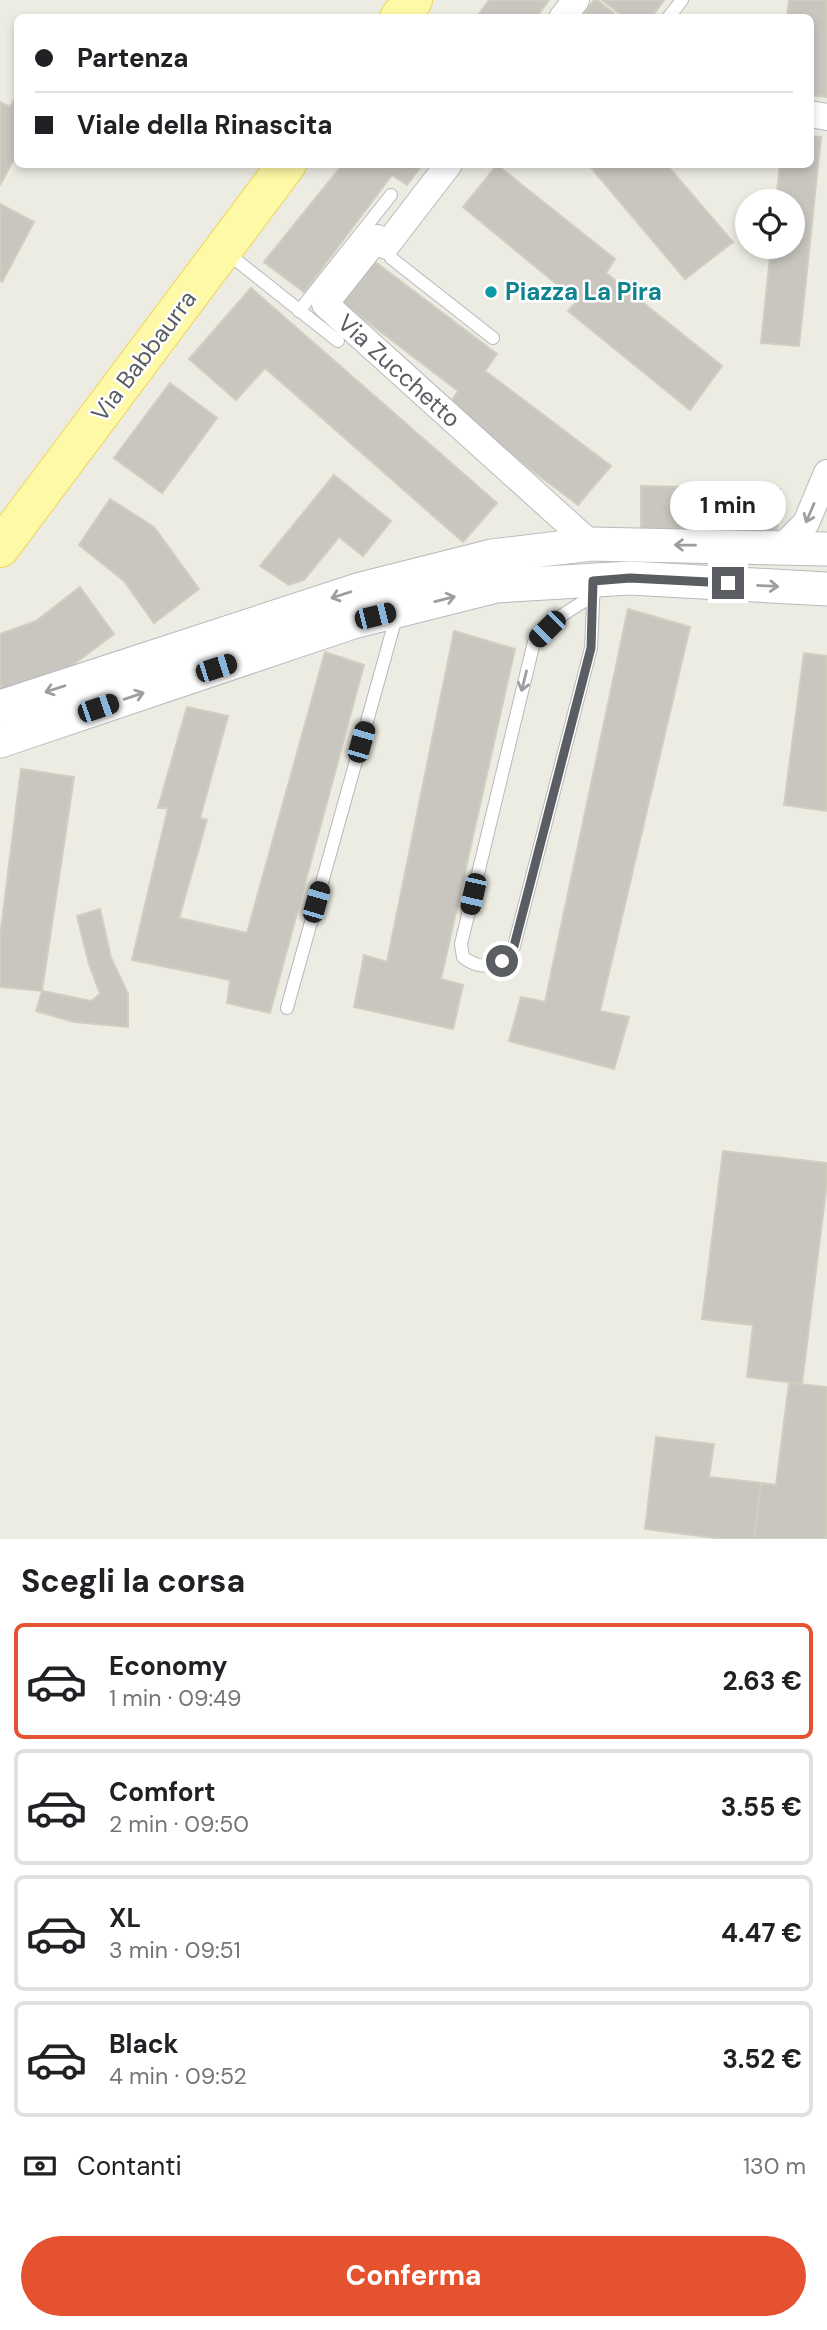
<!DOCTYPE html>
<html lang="it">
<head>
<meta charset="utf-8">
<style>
  body { margin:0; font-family:"DM Sans",sans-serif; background:#f2f2f2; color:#202124; height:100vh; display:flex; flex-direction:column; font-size:26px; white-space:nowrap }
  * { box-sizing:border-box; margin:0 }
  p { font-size:23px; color:#757577 }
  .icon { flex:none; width:38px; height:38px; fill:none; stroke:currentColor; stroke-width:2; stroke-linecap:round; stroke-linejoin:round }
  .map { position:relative; height:1539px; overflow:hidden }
  .side { display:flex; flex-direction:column; background:#fff; flex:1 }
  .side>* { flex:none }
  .top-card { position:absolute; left:14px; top:14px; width:800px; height:154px; border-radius:10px; box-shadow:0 4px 10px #0003; display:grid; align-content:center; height:154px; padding:0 21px; background:#fff }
  .buttons { position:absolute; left:735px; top:189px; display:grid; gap:14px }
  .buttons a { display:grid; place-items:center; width:70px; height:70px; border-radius:50%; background:#fff; box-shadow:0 4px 10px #0003; font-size:35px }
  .end { position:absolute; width:32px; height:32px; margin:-16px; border:9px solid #5a5d62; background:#fff; box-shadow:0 0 0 4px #fff }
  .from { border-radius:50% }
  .bubble { position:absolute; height:49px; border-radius:24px; background:#fff; box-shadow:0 4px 10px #0003; font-size:23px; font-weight:700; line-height:49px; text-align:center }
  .car { position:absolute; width:21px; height:42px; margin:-21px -10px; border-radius:9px; box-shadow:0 0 5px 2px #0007; background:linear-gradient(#222 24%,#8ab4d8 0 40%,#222 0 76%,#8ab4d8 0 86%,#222 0) }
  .top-card b { display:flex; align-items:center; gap:24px; height:66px; font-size:26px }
  .top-card b+b { border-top:2px solid #e0e0e0 }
  .top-card i { width:18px; height:18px; background:#202124 }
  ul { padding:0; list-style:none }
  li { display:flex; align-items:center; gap:21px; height:116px; margin:0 14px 10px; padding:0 7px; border:4px solid #e0e0e0; border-radius:10px }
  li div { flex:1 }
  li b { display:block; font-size:26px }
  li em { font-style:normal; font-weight:700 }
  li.active { border-color:#e5522f }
  li>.icon { width:63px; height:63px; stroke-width:1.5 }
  h2 { padding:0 21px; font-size:32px; line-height:84px }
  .pay { display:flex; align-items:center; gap:18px; height:77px; padding:0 21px; font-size:26px }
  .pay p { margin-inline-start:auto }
  .primary-button { display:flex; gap:14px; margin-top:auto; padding:14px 21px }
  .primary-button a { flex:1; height:80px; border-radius:42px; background:#e5522f; color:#fff; font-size:28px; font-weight:700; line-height:80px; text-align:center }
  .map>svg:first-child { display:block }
  .building { fill:#c8c6bf; stroke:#d1cec0; stroke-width:2 }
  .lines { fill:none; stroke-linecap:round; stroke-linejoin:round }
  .service-casing { stroke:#b7b9be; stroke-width:14 }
  .minor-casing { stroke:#b7b9be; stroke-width:28 }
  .tertiary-casing { stroke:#b7b9be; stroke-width:35 }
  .primary-casing { stroke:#eed659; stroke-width:40 }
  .service { stroke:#fff; stroke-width:12 }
  .minor { stroke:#fff; stroke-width:26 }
  .tertiary { stroke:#fff; stroke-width:33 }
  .primary { stroke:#fdf9a6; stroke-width:38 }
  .oneway { stroke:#9c9ea1 }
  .route { stroke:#5a5d62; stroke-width:9 }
  .culture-dot { fill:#0f9aa8; stroke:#fff; stroke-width:2.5 }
  .labels { text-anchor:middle; stroke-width:5; stroke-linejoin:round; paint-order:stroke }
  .culture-label { font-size:24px; font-weight:bold; fill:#0d838f; stroke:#fff; text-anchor:start }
  .street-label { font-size:24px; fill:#5a5d62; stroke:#fff }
</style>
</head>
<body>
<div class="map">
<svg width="827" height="1539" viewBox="0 0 827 1539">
  <rect width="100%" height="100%" fill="#edece2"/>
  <g class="building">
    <path d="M 489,0 L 549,0 L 536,18 L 476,18 Z"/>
    <path d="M 594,0 L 597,0 L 620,18 L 581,18 Z"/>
    <path d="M 602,0 L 664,0 L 651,18 L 625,18 Z"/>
    <path d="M 789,0 L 827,0 L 827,97 L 810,95 L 810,18 L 787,18 Z"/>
    <path d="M 18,92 L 18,152 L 0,185 L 0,102 L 10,107 Z"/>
    <path d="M 810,136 L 821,137 L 799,346 L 761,343 L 771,247 L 793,247 L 793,201 L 776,201 L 780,164 L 810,164 Z"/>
    <path d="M 343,164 L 423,164 L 407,185 L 392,175 L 304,292 L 264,262 Z"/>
    <path d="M 588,164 L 666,164 L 733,242 L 685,279 Z"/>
    <path d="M 497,165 L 615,259 L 606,273 L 722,366 L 690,410 L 568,311 L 577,301 L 463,207 Z"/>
    <path d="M 0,204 L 34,222 L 2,282 L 0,281 Z"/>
    <path d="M 374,261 L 497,354 L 485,371 L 611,466 L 578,505 L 448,407 L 458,391 L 343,303 Z"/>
    <path d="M 251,288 L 497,503 L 463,542 L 265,368 L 236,400 L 189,359 Z"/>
    <path d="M 170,383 L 217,418 L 162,493 L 114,458 Z"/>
    <path d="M 334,475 L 391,521 L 363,556 L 339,537 L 304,580 L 289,585 L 260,566 Z"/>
    <path d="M 641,486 L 780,489 L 777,531 L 641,531 Z"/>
    <path d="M 110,499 L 154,527 L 199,589 L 154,623 L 124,581 L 79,545 Z"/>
    <path d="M 80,587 L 114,634 L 59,675 L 0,691 L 0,634 L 36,621 Z"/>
    <path d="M 628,609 L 690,627 L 600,1011 L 629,1017 L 614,1069 L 509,1041 L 521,997 L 545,1002 Z"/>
    <path d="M 454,631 L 515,649 L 441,979 L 463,985 L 453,1029 L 354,1007 L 364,955 L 387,962 Z"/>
    <path d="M 325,652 L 364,665 L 270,1013 L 227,1003 L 230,980 L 132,960 L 168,808 L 158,808 L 187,707 L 228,716 L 200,818 L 207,820 L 179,918 L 247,933 Z"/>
    <path d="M 804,653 L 827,656 L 827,811 L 784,805 Z"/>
    <path d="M 21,769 L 74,777 L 42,991 L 0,987 L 0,937 Z"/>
    <path d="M 100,909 L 111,958 L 128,994 L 128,1027 L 74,1022 L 36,1011 L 42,991 L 91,1001 L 100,994 L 89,964 L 77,916 Z"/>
    <path d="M 723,1151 L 827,1163 L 827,1182 L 802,1384 L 747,1377 L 753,1325 L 702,1319 Z"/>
    <path d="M 789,1383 L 827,1387 L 827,1539 L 754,1539 L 761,1483 L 776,1485 Z"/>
    <path d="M 656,1437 L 714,1444 L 709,1477 L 761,1483 L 754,1539 L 723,1539 L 645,1529 Z"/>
  </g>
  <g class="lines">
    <g class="service-casing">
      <g id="service">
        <path d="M 668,18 L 682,0"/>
        <path d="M 386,246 L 391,258 L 493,338"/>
        <path d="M 226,252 L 338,341"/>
        <path d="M 299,311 L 391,195"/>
        <path d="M 594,581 L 591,648 L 513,950 C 496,966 482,972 463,957 L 461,944 L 534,642 L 559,617 L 594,595"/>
        <path d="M 287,1008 L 397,614"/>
      </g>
    </g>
    <g class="minor-casing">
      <g id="minor">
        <path d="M 562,18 L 576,0"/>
        <path d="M 810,114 L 827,117"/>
        <path d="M 449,164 L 386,246 L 377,238 L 325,304 L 591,544"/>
        <path d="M 782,547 L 806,523 L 827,473"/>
      </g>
    </g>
    <g class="tertiary-casing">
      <g id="tertiary">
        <path d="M 0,707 L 361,589 L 492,556 L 591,544 L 827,549"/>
        <path d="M 0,741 L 353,622 L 496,586 L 630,578 L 827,589"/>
      </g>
    </g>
    <g class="primary-casing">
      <g id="primary">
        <path d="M 399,18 L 413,0"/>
        <path d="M 0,548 L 287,164"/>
      </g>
    </g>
    <use href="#service" class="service"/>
    <use href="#minor" class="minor"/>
    <use href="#tertiary" class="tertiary"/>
    <use href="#primary" class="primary"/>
  </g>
  <defs><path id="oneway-shaft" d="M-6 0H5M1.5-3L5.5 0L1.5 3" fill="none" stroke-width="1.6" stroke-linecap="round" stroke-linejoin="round" transform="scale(1.75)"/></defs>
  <g class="oneway">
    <use href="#oneway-shaft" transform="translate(810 513) rotate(113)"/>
    <use href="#oneway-shaft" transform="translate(685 545) rotate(-179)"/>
    <use href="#oneway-shaft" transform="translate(768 586) rotate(3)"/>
    <use href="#oneway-shaft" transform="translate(341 595) rotate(162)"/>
    <use href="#oneway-shaft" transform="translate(445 599) rotate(-14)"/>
    <use href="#oneway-shaft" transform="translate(524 681) rotate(104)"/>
    <use href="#oneway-shaft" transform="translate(55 689) rotate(162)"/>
    <use href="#oneway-shaft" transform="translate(134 696) rotate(-19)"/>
  </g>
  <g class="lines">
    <path class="route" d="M 502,961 L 513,950 L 591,648 L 593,581 L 630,578 L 728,583"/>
  </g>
  <circle class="culture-dot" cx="491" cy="292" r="7"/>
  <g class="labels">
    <g class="culture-label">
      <text x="505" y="300">Piazza La Pira</text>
    </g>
    <g class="street-label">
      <text transform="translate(144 356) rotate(-53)" y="8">Via Babbaurra</text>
      <text transform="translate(399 371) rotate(42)" y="8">Via Zucchetto</text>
    </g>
  </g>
</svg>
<div class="buttons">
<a><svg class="icon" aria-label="locate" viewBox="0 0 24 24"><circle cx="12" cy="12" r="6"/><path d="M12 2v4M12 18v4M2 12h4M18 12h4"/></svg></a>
</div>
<i class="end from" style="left:502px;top:961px"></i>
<i class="end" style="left:728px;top:583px"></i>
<div class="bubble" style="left:670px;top:481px;width:116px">1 min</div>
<i class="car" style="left:375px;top:616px;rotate:76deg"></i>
<i class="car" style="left:547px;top:629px;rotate:225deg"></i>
<i class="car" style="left:216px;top:668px;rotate:72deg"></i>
<i class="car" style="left:98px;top:708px;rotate:71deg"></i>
<i class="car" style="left:361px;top:742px;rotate:16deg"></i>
<i class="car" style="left:473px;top:894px;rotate:193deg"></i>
<i class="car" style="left:316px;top:902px;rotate:16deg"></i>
<div class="top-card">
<b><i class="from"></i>Partenza</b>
<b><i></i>Viale della Rinascita</b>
</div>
</div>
<section class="side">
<h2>Scegli la corsa</h2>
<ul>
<li class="active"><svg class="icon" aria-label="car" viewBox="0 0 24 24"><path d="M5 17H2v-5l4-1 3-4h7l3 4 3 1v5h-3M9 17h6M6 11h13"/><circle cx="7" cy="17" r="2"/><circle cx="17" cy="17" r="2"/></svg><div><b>Economy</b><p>1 min · 09:49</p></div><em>2.63 €</em></li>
<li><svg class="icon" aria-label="car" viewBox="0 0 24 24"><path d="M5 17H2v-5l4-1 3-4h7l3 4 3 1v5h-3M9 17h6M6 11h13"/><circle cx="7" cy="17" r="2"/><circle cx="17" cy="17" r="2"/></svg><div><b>Comfort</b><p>2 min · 09:50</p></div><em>3.55 €</em></li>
<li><svg class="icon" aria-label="car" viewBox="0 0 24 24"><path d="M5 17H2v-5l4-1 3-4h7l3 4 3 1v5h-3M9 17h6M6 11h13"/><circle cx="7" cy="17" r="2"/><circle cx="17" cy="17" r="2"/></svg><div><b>XL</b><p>3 min · 09:51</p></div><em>4.47 €</em></li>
<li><svg class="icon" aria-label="car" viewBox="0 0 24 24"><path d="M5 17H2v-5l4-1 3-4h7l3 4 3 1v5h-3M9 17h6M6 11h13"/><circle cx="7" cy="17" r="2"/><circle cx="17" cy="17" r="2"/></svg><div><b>Black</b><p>4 min · 09:52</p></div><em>3.52 €</em></li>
</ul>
<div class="pay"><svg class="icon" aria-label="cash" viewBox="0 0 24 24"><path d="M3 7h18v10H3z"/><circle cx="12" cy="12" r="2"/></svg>Contanti<p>130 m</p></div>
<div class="primary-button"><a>Conferma</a></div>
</section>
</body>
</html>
